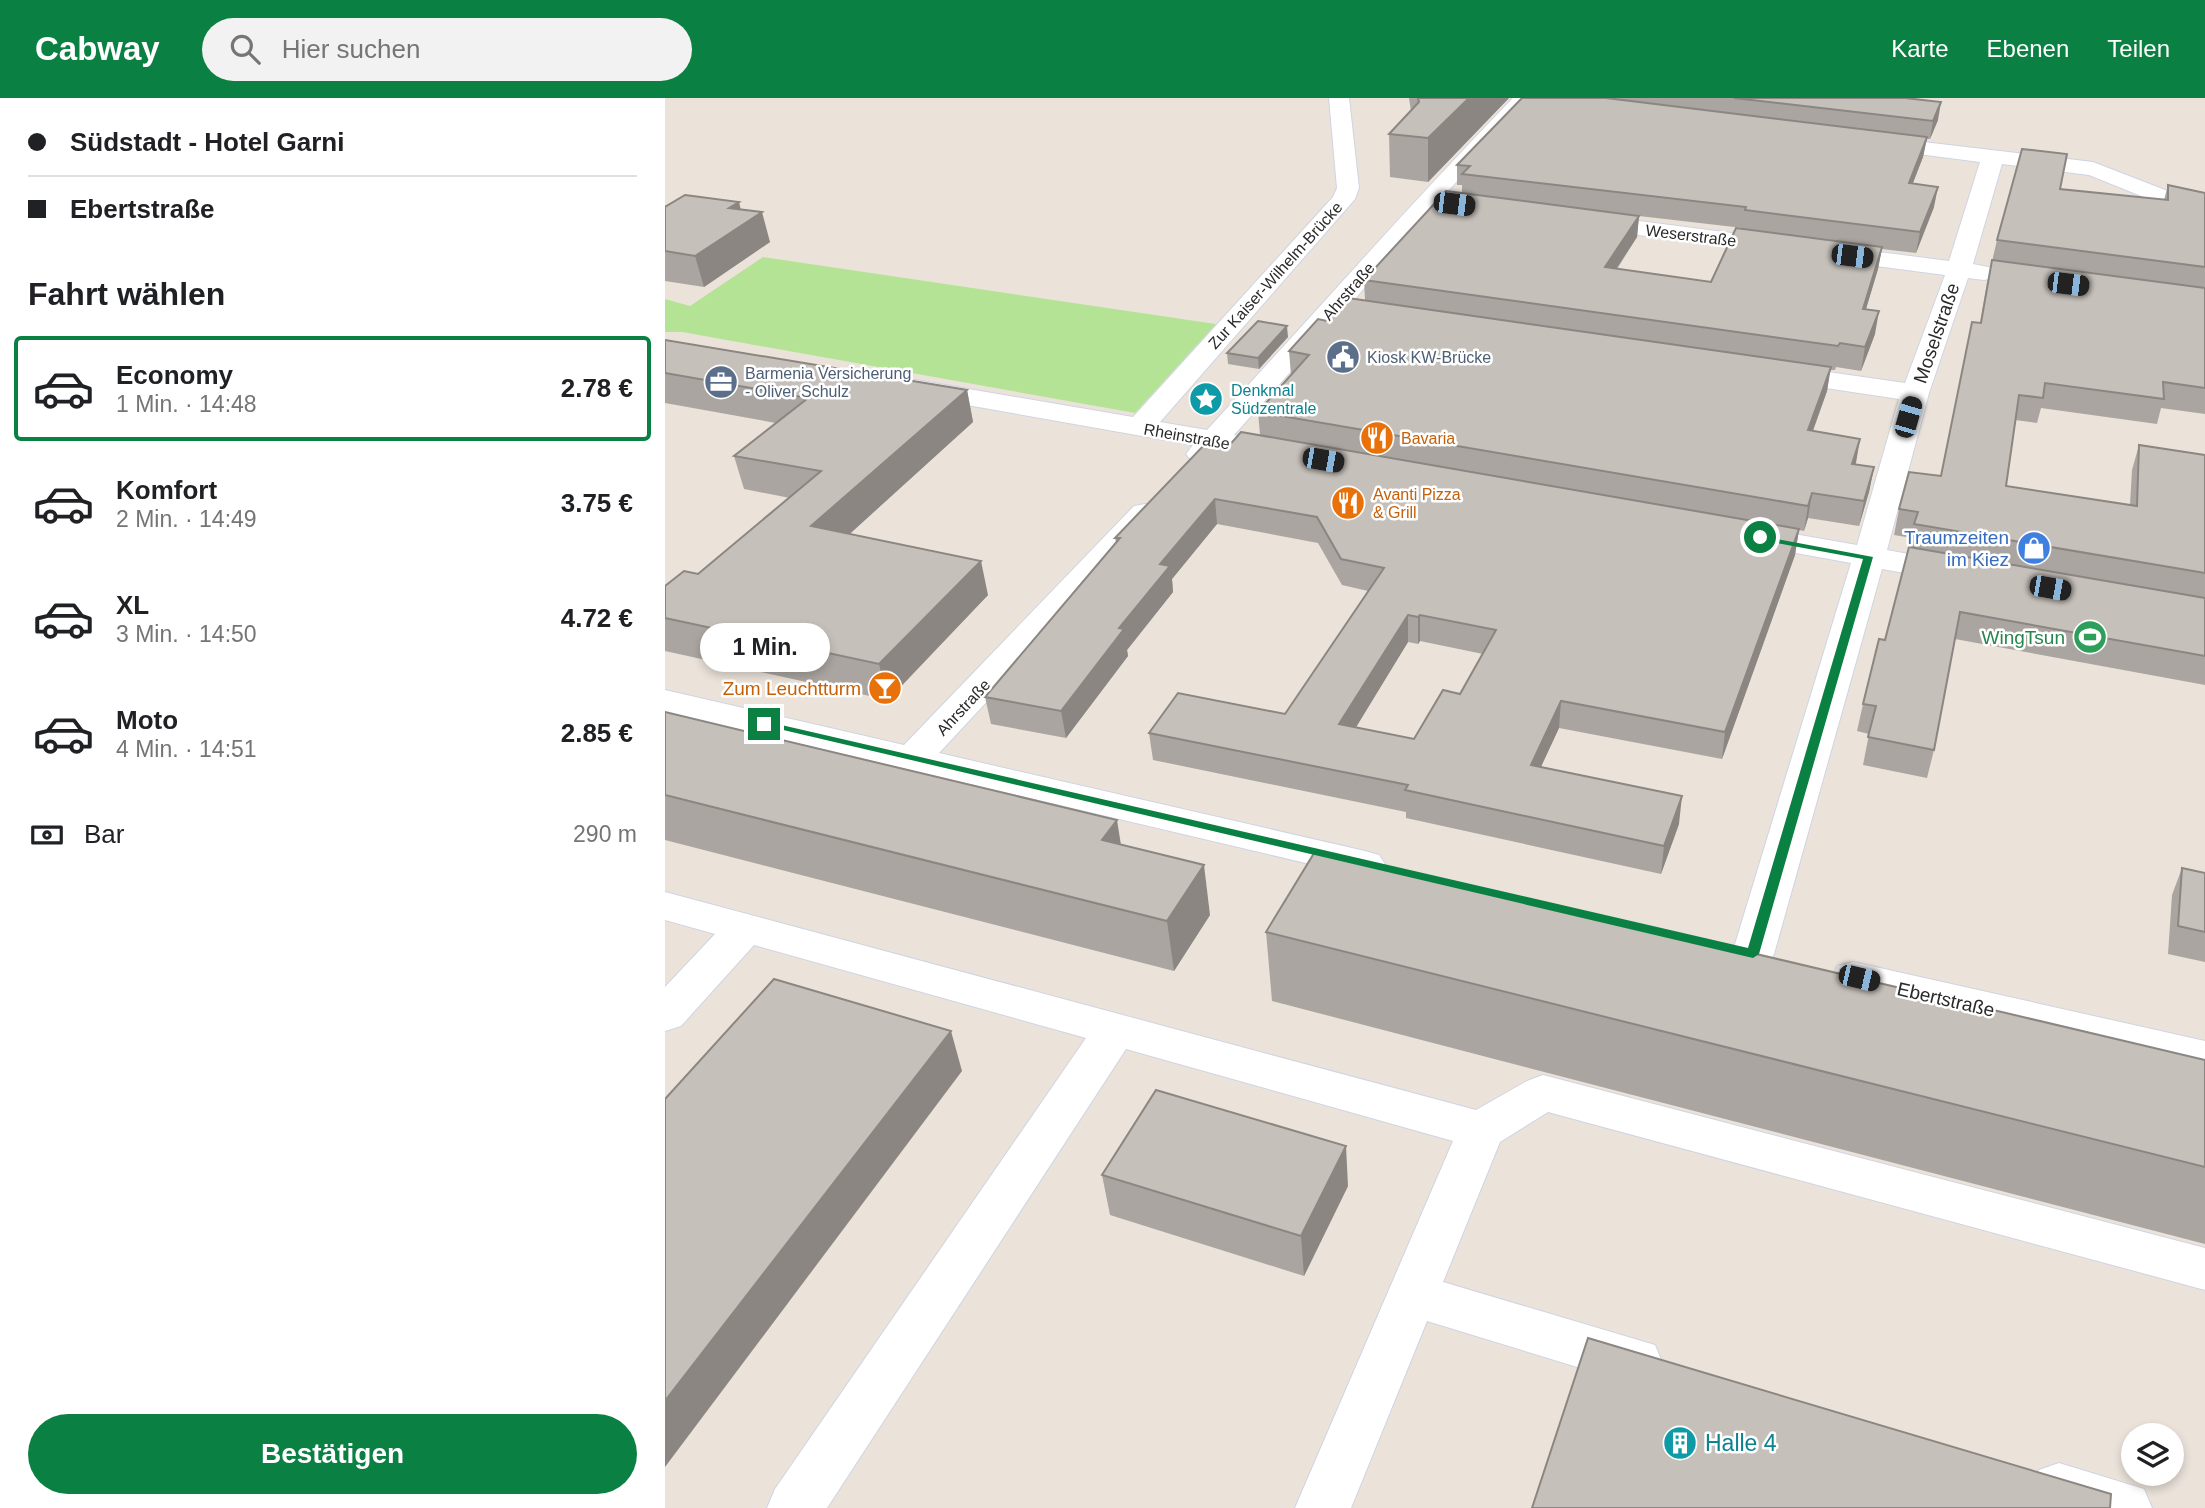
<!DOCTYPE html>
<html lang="de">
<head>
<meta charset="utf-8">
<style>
  body { margin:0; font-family:Arial,sans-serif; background:#f2f2f2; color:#202124; height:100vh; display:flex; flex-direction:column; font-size:26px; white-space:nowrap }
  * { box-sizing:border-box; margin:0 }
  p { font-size:23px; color:#757577 }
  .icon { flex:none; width:38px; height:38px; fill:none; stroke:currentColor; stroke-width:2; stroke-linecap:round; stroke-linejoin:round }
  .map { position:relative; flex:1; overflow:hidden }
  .details { display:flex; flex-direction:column; background:#fff; width:665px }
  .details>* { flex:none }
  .top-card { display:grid; align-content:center; height:154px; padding:0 28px; background:#fff }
  .controls { position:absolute; left:1456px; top:1325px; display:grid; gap:14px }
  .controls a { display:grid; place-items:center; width:63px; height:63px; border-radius:50%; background:#fff; box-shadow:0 4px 10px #0003; font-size:35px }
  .end { position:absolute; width:32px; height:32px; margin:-16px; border:9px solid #0b8043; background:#fff; box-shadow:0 0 0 4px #fff }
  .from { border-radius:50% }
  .bubble { position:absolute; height:49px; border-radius:24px; background:#fff; box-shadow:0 4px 10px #0003; font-size:23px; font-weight:700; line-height:49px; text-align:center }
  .car { position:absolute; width:21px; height:42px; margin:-21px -10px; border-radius:9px; box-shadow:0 0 5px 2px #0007; background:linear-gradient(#222 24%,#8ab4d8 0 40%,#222 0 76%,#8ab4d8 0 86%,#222 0) }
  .top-card b { display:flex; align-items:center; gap:24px; height:66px; font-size:26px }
  .top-card b+b { border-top:2px solid #e0e0e0 }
  .top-card i { width:18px; height:18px; background:#202124 }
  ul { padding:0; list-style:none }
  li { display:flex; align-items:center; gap:21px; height:105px; margin:0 14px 10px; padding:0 14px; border:4px solid transparent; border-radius:7px }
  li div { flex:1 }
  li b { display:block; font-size:26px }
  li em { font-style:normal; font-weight:700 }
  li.active { border-color:#0b8043 }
  li>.icon { width:63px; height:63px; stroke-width:1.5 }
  h2 { padding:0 28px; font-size:32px; line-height:84px }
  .pay { display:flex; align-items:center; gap:18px; height:77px; padding:0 28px; font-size:26px }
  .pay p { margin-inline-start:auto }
  .cta { display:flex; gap:14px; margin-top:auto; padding:14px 28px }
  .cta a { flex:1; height:80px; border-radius:42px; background:#0b8043; color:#fff; font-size:28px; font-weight:700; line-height:80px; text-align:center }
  header { display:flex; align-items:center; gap:42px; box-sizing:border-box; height:98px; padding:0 35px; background:#0b8043; color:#fff }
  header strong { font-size:33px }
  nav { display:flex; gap:38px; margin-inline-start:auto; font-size:24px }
  .search { width:490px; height:63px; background:#f2f2f2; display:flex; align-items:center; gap:18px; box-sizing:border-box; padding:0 24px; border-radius:38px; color:#757577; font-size:26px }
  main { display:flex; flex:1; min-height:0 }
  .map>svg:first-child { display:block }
  .green { fill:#b5e395 }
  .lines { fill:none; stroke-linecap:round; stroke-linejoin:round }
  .minor-casing { stroke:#cfd4e2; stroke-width:2 }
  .minor { fill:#fff; fill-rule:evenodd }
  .wall { fill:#aaa5a0; fill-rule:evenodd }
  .shaded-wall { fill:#8b8682 }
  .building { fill:#c6c0ba; stroke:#8b8682; stroke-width:2; fill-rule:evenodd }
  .route { fill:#0b8043 }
  .labels { text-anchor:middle; stroke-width:5; stroke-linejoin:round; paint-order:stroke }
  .far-street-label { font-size:16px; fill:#292929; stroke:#fff }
  .far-service-label { font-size:16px; fill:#4e5e75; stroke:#fff; text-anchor:start }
  .far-culture-label { font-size:16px; fill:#0d838f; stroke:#fff; text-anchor:start }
  .far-food-label { font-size:16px; fill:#c56008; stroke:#fff; text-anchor:start }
  .street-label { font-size:19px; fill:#292929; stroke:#fff }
  .shop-label { font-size:19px; fill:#366cbe; stroke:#fff; text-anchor:end }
  .leisure-label { font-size:19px; fill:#27864d; stroke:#fff; text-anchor:end }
  .food-label { font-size:19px; fill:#c56008; stroke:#fff; text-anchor:end }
  .near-culture-label { font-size:23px; fill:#0d838f; stroke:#fff; text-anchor:start }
</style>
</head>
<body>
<header>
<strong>Cabway</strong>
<div class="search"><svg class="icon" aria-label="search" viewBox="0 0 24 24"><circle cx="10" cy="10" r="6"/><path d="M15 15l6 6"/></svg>Hier suchen</div>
<nav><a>Karte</a><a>Ebenen</a><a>Teilen</a></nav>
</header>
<main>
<section class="details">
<div class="top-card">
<b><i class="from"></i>Südstadt - Hotel Garni</b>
<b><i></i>Ebertstraße</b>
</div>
<h2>Fahrt wählen</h2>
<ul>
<li class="active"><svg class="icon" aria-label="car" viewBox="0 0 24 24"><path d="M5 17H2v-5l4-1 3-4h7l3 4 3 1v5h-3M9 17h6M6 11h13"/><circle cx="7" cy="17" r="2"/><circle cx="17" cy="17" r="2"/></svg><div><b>Economy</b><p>1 Min. · 14:48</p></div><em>2.78 €</em></li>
<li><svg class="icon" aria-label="car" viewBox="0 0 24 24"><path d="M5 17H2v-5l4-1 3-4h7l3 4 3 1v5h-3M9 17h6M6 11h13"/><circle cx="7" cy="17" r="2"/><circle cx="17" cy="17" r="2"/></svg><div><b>Komfort</b><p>2 Min. · 14:49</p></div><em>3.75 €</em></li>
<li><svg class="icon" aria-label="car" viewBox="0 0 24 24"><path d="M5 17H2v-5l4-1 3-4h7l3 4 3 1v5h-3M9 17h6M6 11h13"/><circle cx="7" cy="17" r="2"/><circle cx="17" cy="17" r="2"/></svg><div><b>XL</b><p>3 Min. · 14:50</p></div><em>4.72 €</em></li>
<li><svg class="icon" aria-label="car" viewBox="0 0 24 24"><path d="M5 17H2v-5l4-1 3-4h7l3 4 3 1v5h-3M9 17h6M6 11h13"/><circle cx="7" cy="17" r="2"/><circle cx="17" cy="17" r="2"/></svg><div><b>Moto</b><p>4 Min. · 14:51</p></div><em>2.85 €</em></li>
</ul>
<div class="pay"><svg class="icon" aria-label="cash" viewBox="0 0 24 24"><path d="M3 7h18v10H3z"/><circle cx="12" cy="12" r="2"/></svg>Bar<p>290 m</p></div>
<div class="cta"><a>Bestätigen</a></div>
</section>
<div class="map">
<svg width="1540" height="1410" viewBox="0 0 1540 1410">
  <rect width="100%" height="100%" fill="#ebe3da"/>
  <path class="green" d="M 98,159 L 551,226 L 470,315 L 17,234 L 0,234 L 0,201 L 25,208 Z"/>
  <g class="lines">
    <g class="minor-casing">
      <g id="minor">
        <path d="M 664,0 L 684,0 L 694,90 L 690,101 L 495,324 L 542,332 C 644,222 743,108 848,0 L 869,0 L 770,107 L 678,215 L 569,337 L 626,348 L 631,354 L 626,360 L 616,363 L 555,352 C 546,363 540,366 526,362 L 521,356 L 528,347 L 251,298 L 241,296 L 237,290 L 241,284 L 251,282 L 468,319 L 668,99 L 672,90 Z"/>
        <path d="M 1207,38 L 1428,64 L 1518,99 L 1540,101 L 1540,115 L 1506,110 L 1424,77 L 1337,66 L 1308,166 L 1328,170 L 1331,175 L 1328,180 L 1319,182 L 1303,180 L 1264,295 L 1222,452 L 1303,467 L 1307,474 L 1303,481 L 1291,484 L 1217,471 L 1109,856 L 1103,867 L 1088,871 L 1073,867 L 1067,856 L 1186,465 L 1082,446 L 1071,444 L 1066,437 L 1071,430 L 1082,428 L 1192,447 L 1234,301 L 1114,283 L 1104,281 L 1100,275 L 1104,269 L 1114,267 L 1240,285 L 1280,177 L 920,130 L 912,128 L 908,123 L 912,118 L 920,116 L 1284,163 L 1315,64 L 1199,49 L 1196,44 L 1199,39 Z"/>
        <path d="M 480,406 L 491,408 L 496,415 L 491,422 L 274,655 L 700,753 L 714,757 L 720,766 L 714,775 L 700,779 L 0,614 L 0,592 L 239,647 L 469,408 Z"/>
        <path d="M 0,794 L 811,1012 L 862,983 L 878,977 L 1540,1150 L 1540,1192 L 883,1014 L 835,1044 L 778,1184 L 990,1247 L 997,1264 L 990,1281 L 971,1287 L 762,1223 L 686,1410 L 630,1410 L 788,1043 L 461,951 L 162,1410 L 102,1410 L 110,1391 L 421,940 L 89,847 L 16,928 L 0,933 L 0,889 L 50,836 L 0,822 Z"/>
        <path d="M 1188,864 L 1540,943 L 1540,977 L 1173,890 L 1167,879 L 1173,868 Z"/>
        <path d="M 1394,1365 L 1479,1391 L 1487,1410 L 1374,1410 L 1366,1391 L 1374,1372 Z"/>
      </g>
    </g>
    <use href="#minor" class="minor"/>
  </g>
  <g class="wall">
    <path d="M 744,0 L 844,0 L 763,84 L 725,79 L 724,36 L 746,13 Z"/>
    <path d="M 857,0 L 1240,0 L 1273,22 L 1265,41 L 1262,41 L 1258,59 L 1248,85 L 1269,109 L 1251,155 L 1217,151 L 1213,171 L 1201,211 L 1210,236 L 1196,273 L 1171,269 L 1170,272 L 1165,272 L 1162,293 L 1148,333 L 1191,366 L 1209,369 L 1204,394 L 1194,428 L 1143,420 L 1139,433 L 1134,432 L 1130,457 L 1057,661 L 894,630 L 876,669 L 1014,726 L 996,776 L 741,720 L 741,714 L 488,662 L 484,635 L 620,616 L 703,493 L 677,487 L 653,445 L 552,426 L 507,481 L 508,494 L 462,552 L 463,558 L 401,640 L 326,626 L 320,599 L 451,445 L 450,440 L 562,350 L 595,337 L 593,314 L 626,277 L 624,253 L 662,223 L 700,202 L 699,182 L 797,95 L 797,87 L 792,87 L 792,67 ZM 974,118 L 1078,130 L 1078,131 L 1046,184 L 952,171 L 972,139 ZM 755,543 L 818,556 L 795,596 L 749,641 L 690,630 L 743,544 L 753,546 Z"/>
    <path d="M 1503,87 L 1540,95 L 1540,316 L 1496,310 L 1492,326 L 1376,310 L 1372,325 L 1350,322 L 1341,388 L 1465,407 L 1467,372 L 1474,347 L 1540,357 L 1540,587 L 1290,541 L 1269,652 L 1262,680 L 1198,667 L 1204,636 L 1192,633 L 1198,606 L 1220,542 L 1247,440 L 1229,437 L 1234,411 L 1276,378 L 1315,225 L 1322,185 L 1332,142 L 1395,91 L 1499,102 Z"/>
    <path d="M 0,109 L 76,111 L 105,144 L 39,189 L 0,183 Z"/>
    <path d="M 623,239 L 594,271 L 563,266 L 562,255 Z"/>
    <path d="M 0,242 L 302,292 L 308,324 L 184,436 L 323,497 L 223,602 L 0,553 L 0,488 L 33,476 L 125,400 L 79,391 L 69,358 L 111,325 L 0,305 Z"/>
    <path d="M 0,614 L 456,746 L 545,817 L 509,873 L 0,742 Z"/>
    <path d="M 1517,770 L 1540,775 L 1540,864 L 1503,856 L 1507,797 Z"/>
    <path d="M 601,834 L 1540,962 L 1540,1146 L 607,903 Z"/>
    <path d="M 437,1077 L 683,1088 L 639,1178 L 445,1117 Z"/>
  </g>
  <g class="shaded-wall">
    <path d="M 804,0 L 844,0 L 763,84 L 763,40 Z"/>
    <path d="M 1276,4 L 1273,22 L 1265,41 L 1268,23 Z"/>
    <path d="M 1262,39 L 1258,59 L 1240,105 L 1244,85 Z"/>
    <path d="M 1273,89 L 1269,109 L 1251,155 L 1255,134 Z"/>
    <path d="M 74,104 L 79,125 L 97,114 L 105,144 L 39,189 L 30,158 L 64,110 Z"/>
    <path d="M 974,118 L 972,139 L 938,191 L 940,169 Z"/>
    <path d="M 1217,149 L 1213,171 L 1194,234 L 1198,211 Z"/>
    <path d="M 1214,213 L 1210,236 L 1196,273 L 1200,249 Z"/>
    <path d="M 622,228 L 623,239 L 594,271 L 593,260 Z"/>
    <path d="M 1166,269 L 1162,293 L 1139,357 L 1143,332 Z"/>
    <path d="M 302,292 L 308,324 L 155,463 L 146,428 Z"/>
    <path d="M 1195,341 L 1191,365 L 1183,391 L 1187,366 Z"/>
    <path d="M 1209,369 L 1204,394 L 1194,428 L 1199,403 Z"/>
    <path d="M 1147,395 L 1143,420 L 1139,433 L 1143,408 Z"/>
    <path d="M 550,401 L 552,426 L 507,481 L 508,494 L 462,552 L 463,558 L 401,640 L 396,613 L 454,530 L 495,466 Z"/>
    <path d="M 1134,431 L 1130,457 L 1057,661 L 1060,634 Z"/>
    <path d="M 316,463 L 323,497 L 223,602 L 214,566 Z"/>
    <path d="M 743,517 L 743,544 L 676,654 L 674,626 Z"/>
    <path d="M 755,517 L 755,543 L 753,546 L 753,519 Z"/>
    <path d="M 896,603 L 894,630 L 864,694 L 866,667 Z"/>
    <path d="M 1017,698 L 1014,726 L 996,776 L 999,748 Z"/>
    <path d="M 452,722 L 460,772 L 437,742 Z"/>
    <path d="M 539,767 L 545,817 L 509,873 L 502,823 Z"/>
    <path d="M 286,933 L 297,973 L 0,1369 L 0,1303 Z"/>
    <path d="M 681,1048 L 683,1088 L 639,1178 L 636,1138 Z"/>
  </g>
  <g class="building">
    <path d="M 753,0 L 804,0 L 763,40 L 724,36 L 754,4 Z"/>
    <path d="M 857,0 L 941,0 L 1262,39 L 1244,85 L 1273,89 L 1255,134 L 1080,112 L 1081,109 L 797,76 L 805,68 L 792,67 Z"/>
    <path d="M 1069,0 L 1240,0 L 1276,4 L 1268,23 Z"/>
    <path d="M 1357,51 L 1402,56 L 1395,91 L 1503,102 L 1503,87 L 1540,95 L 1540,169 L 1332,142 Z"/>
    <path d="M 781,93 L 974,118 L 940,169 L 1046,184 L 1071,130 L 1217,149 L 1198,211 L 1214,213 L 1200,249 L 1175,245 L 1173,248 L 699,182 Z"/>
    <path d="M 20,97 L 74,104 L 64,110 L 97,114 L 30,158 L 0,153 L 0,109 Z"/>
    <path d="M 1327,162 L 1540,190 L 1540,290 L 1498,284 L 1499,301 L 1380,285 L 1378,300 L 1354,297 L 1341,388 L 1472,408 L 1474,347 L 1540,357 L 1540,475 L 1249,426 L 1253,414 L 1234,411 L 1244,374 L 1276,378 L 1307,224 L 1316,225 Z"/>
    <path d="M 683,200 L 1166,269 L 1143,332 L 1195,341 L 1187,366 L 1209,369 L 1199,403 L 1147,395 L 1143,408 L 593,314 L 644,257 L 624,253 L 653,221 L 662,223 Z"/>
    <path d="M 593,223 L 622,228 L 593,260 L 562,255 Z"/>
    <path d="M 0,242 L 302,292 L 146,428 L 316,463 L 214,566 L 0,520 L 0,488 L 19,473 L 33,476 L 156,373 L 69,358 L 143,300 L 0,275 Z"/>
    <path d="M 576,334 L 1134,431 L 1060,634 L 896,603 L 866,667 L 1017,698 L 999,748 L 740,692 L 743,687 L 484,635 L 513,595 L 620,616 L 719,470 L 676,461 L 652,419 L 550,401 L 495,466 L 505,468 L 454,530 L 459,531 L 396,613 L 320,599 L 455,440 L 450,440 L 540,346 L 562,350 ZM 743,517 L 753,519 L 755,517 L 831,532 L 795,596 L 778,592 L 749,641 L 674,626 Z"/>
    <path d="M 1244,449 L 1540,500 L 1540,558 L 1295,514 L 1269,652 L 1203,639 L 1211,608 L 1198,606 L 1214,541 L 1220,542 Z"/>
    <path d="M 0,614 L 452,722 L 437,742 L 539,767 L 502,823 L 0,697 Z"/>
    <path d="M 651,752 L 1540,962 L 1540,1069 L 601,834 Z"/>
    <path d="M 1517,770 L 1540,775 L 1540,834 L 1513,828 Z"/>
    <path d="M 109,881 L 286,933 L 0,1303 L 0,1001 Z"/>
    <path d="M 491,992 L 681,1048 L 636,1138 L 437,1077 Z"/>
    <path d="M 923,1240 L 1446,1396 L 1445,1410 L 867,1410 Z"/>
  </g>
  <path class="route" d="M 1091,437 L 1208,459 L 1094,856 L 1088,860 L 93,626 L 99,623 L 1083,850 L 1198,461 L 1095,442 L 1090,439 Z"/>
  <defs>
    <g id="civic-disc" transform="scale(1.75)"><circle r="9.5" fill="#5c6f8a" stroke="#fff"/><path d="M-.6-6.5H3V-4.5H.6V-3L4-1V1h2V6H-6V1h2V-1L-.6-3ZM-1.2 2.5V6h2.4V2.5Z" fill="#fff"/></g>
    <g id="office-disc" transform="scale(1.75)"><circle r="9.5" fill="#5c6f8a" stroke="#fff"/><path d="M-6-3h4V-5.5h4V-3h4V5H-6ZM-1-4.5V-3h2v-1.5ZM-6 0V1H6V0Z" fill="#fff"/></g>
    <g id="sight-disc" transform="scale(1.75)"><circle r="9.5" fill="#0f9aa8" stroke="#fff"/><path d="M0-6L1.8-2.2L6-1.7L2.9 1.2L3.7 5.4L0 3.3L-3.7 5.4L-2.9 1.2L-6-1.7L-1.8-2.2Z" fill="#fff"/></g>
    <g id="restaurant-disc" transform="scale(1.75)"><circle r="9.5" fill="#e8710a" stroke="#fff"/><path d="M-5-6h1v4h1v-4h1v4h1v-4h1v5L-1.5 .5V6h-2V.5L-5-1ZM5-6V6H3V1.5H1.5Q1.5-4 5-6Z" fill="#fff"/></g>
    <g id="shop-disc" transform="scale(1.75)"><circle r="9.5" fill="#3f7fe0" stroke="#fff"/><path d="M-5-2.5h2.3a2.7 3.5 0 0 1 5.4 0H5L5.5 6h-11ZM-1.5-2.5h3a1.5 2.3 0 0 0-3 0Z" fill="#fff"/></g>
    <g id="stadium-disc" transform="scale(1.75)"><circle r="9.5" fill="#2e9e5b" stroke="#fff"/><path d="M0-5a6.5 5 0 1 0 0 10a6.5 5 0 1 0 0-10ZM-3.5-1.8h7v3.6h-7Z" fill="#fff"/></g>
    <g id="bar-disc" transform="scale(1.75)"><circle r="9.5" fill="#e8710a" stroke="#fff"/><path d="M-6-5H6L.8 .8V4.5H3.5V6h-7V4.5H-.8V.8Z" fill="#fff"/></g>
    <g id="building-disc" transform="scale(1.75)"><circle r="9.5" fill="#0f9aa8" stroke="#fff"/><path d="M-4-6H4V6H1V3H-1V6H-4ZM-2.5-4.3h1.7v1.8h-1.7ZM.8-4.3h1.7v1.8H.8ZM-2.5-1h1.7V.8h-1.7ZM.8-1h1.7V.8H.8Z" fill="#fff"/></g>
  </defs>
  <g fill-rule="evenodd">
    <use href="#civic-disc" x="678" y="259"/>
    <use href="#office-disc" x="56" y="284"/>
    <use href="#sight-disc" x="541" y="301"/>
    <use href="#restaurant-disc" x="712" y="340"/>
    <use href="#restaurant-disc" x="683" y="405"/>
    <use href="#shop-disc" x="1369" y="450"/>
    <use href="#stadium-disc" x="1425" y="539"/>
    <use href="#bar-disc" x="220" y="590"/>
    <use href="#building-disc" x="1015" y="1345"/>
  </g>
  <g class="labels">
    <g class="far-street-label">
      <text transform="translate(1026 137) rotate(7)" y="6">Weserstraße</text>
      <text transform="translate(610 177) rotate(-48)" y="6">Zur Kaiser-Wilhelm-Brücke</text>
      <text transform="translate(683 193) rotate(-49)" y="6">Ahrstraße</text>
      <text transform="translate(522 338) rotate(10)" y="6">Rheinstraße</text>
      <text transform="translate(298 609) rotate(-47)" y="6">Ahrstraße</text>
    </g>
    <g class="far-service-label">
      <text x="702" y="265">Kiosk KW-Brücke</text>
      <text x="80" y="281">Barmenia Versicherung<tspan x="80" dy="18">- Oliver Schulz</tspan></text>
    </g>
    <g class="far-culture-label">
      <text x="566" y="298">Denkmal<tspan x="566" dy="18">Südzentrale</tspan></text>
    </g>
    <g class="far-food-label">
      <text x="736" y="346">Bavaria</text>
      <text x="708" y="402">Avanti Pizza<tspan x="708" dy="18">&amp; Grill</tspan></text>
    </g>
    <g class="street-label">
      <text transform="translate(1271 235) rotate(-71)" y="7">Moselstraße</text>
      <text transform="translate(1281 901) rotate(13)" y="7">Ebertstraße</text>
    </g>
    <g class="shop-label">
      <text x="1344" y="446">Traumzeiten<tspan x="1344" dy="22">im Kiez</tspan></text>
    </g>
    <g class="leisure-label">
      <text x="1400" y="546">WingTsun</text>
    </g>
    <g class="food-label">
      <text x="196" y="597">Zum Leuchtturm</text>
    </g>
    <g class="near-culture-label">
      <text x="1040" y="1353">Halle 4</text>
    </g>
  </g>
</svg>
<div class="controls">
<a><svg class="icon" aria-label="layers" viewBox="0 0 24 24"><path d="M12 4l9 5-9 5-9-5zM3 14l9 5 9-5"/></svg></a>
</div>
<i class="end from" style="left:1095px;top:439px"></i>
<i class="end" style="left:99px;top:626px"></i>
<div class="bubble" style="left:35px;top:525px;width:130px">1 Min.</div>
<i class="car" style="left:789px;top:106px;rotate:97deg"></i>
<i class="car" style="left:1187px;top:158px;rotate:97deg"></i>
<i class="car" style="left:1403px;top:186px;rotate:97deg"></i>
<i class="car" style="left:1243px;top:319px;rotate:16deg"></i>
<i class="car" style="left:658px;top:362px;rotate:100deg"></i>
<i class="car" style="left:1385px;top:490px;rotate:100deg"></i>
<i class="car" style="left:1194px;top:880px;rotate:103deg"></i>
</div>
</main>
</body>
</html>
